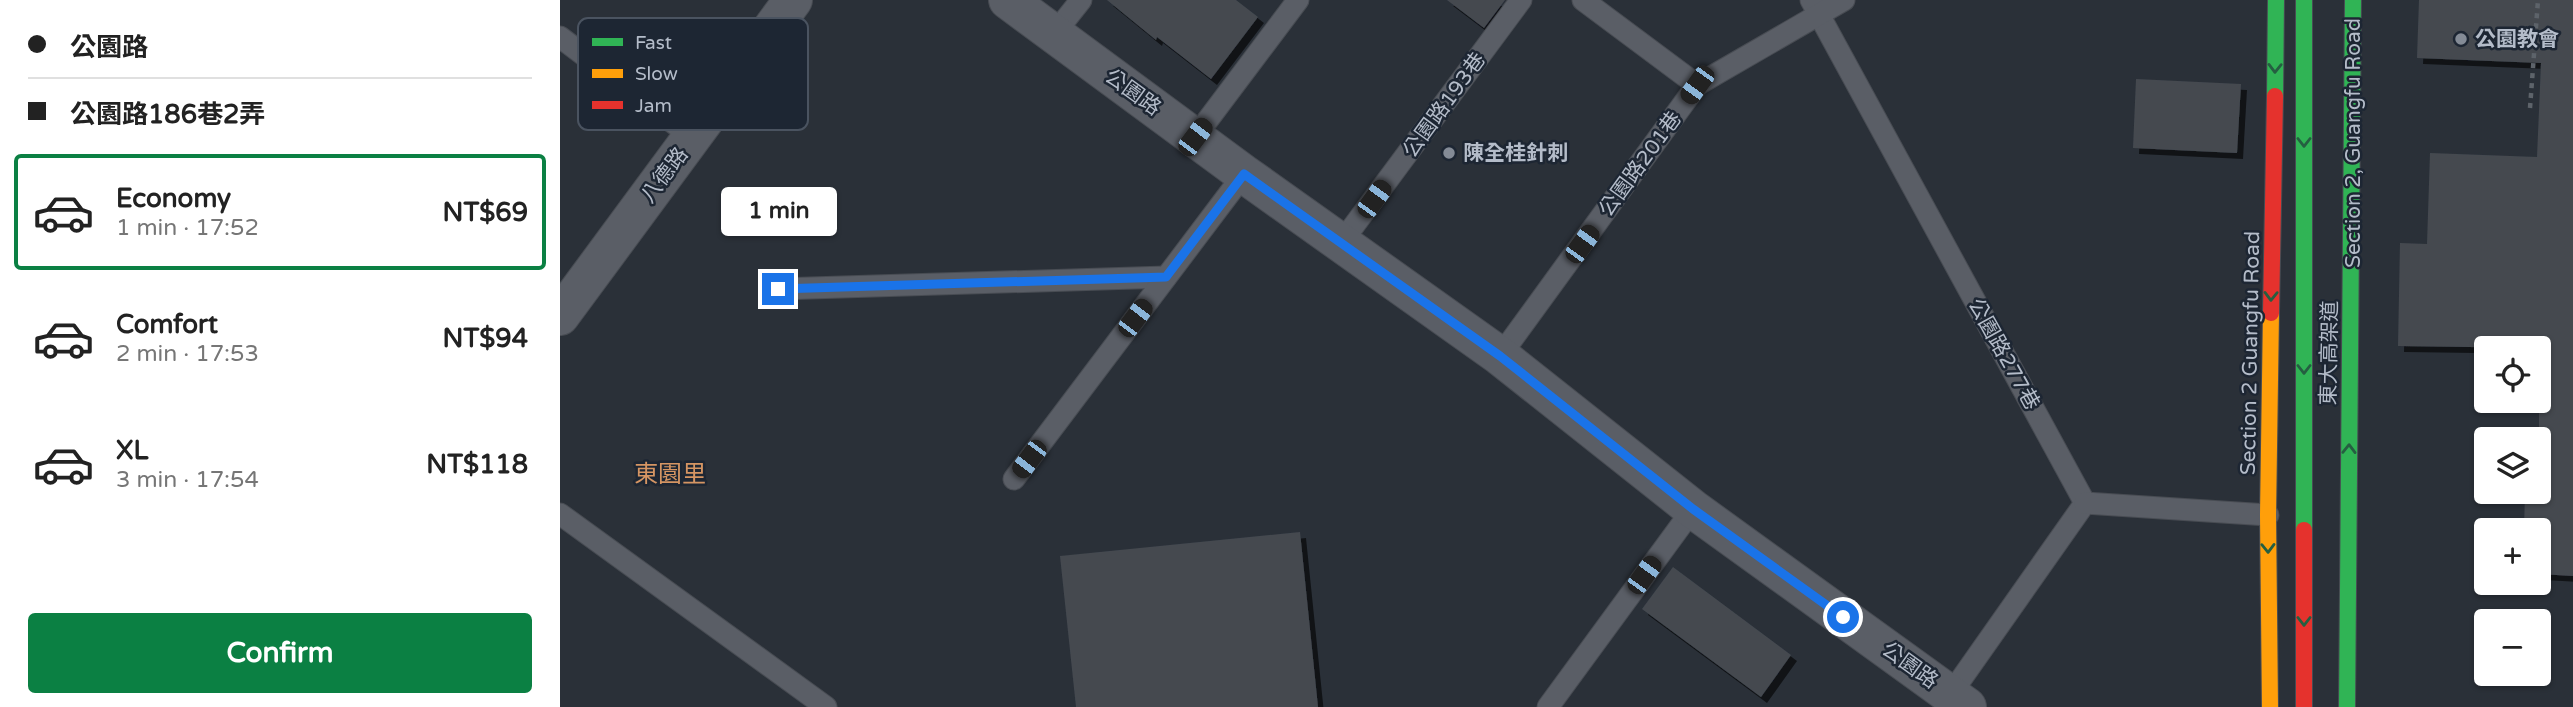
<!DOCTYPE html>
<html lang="en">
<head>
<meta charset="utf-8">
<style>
  body { margin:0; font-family:"Varela Round","Noto Sans TC",sans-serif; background:#f2f2f2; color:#222; height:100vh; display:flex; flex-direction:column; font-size:26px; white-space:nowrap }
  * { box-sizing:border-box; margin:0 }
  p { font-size:23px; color:#767676 }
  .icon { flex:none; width:38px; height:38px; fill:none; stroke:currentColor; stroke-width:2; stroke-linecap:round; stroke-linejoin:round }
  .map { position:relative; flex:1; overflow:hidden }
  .drawer { display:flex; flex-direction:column; background:#fff; width:560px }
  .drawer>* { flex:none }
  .guide { display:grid; align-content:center; height:154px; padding:0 28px; background:#fff }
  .controls { position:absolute; left:1914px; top:336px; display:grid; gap:14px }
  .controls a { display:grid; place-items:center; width:77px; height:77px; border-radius:7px; background:#fff; box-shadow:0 2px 5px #0004; font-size:35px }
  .end { position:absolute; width:32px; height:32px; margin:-16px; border:9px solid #1a73e8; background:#fff; box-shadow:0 0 0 4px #fff }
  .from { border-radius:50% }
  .bubble { position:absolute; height:49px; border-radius:7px; background:#fff; box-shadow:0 2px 5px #0004; font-size:23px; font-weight:700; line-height:49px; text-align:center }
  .car { position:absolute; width:21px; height:42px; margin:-21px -10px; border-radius:9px; box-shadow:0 0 5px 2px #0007; background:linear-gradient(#222 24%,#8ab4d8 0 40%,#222 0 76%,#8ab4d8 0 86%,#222 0) }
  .guide b { display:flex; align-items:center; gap:24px; height:66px; font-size:26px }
  .guide b+b { border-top:2px solid #e0e0e0 }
  .guide i { width:18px; height:18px; background:#222 }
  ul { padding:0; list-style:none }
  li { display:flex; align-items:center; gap:21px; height:116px; margin:0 14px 10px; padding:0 14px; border:4px solid transparent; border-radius:7px }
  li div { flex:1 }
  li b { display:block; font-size:26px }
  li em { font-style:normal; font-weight:700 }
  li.current { border-color:#0b8043 }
  li>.icon { width:63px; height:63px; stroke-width:1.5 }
  .action { display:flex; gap:14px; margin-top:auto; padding:14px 28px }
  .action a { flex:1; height:80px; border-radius:7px; background:#0b8043; color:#fff; font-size:28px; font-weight:700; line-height:80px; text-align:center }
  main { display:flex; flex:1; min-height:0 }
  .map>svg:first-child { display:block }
  .building { fill:#444950; filter:url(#shadow) }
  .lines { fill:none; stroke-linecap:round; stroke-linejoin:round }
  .lane-casing { stroke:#484c53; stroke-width:23 }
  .street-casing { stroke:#484c53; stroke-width:40 }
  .fast-casing { stroke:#484c53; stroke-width:18 }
  .slow-casing { stroke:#484c53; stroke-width:18 }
  .jam-casing { stroke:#484c53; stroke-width:18 }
  .path { stroke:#5d636a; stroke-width:4.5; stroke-dasharray:5 5; stroke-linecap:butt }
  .lane { stroke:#5a5e66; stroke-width:21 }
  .street { stroke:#5a5e66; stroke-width:38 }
  .fast { stroke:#30b455; stroke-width:16 }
  .slow { stroke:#ff9f0a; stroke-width:16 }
  .jam { stroke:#e5322d; stroke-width:16 }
  .oneway { stroke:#255f41 }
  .route { stroke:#1a73e8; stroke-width:9 }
  .poi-dot { fill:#848b96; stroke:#1d2633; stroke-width:2.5 }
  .labels { text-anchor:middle; stroke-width:5; stroke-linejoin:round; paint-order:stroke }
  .poi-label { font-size:21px; font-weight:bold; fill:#b4bcc9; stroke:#1d2633; text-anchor:start }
  .street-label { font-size:21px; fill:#b4bcc9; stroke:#1d2633 }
  .quarter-label { font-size:24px; fill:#d59563; stroke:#1d2633 }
  .key { fill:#1d2633; stroke:#4a5360; stroke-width:2 }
  .key-label { font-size:19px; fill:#b4bcc9 }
</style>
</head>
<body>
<main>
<section class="drawer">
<div class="guide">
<b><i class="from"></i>公園路</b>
<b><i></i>公園路186巷2弄</b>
</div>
<ul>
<li class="current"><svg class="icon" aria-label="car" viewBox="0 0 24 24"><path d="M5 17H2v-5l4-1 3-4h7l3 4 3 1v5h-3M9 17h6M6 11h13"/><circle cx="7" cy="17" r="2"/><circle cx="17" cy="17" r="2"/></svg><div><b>Economy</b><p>1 min · 17:52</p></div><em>NT$69</em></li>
<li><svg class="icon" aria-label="car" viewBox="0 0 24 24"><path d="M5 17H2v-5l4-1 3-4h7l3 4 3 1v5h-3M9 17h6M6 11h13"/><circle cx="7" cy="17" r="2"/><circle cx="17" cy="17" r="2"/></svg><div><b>Comfort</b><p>2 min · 17:53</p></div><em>NT$94</em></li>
<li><svg class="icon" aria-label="car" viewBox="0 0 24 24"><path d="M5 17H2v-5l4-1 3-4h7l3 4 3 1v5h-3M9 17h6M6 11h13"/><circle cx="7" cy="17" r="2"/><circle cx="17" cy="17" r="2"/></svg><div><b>XL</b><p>3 min · 17:54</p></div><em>NT$118</em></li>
</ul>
<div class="action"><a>Confirm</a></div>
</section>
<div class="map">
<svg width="2013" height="707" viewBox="0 0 2013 707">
  <defs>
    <filter id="shadow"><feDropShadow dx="6" dy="6" stdDeviation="0" flood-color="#0009"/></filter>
  </defs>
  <rect width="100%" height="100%" fill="#2a3038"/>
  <g class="building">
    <path d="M 547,0 L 676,0 L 698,17 L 651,79 L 597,37 L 596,40 Z"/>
    <path d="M 887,0 L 945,0 L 924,28 Z"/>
    <path d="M 1859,0 L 2013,0 L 2013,576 L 1979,574 L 1979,530 L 1964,530 L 1965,492 L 1979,492 L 1979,439 L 1960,439 L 1960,430 L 1979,431 L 1979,348 L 1838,346 L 1840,243 L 1867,244 L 1870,153 L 1977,157 L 1981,63 L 1857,58 Z"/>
    <path d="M 1576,79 L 1681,84 L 1677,153 L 1573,148 Z"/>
    <path d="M 740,532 L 758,707 L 516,707 L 500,556 Z"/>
    <path d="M 1113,567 L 1231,655 L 1201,697 L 1082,609 Z"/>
  </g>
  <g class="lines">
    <g class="lane-casing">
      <g id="lane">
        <path d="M 1023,0 L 1137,85"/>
        <path d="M 1251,0 L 1525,503 L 1385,702"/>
        <path d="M 494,34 L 521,0"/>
        <path d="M 0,37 L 132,137"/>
        <path d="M 635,137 L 738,0"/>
        <path d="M 781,243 L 961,0"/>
        <path d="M 218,289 L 606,277"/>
        <path d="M 940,356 L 1137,85 L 1284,0"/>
        <path d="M 454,479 L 684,174"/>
        <path d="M 1525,503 L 1708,515"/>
        <path d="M 0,514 L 266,707"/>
        <path d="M 988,707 L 1133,509"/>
      </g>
    </g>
    <g class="street-casing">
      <g id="street">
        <path d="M 448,0 L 684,174 L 940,356 L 1133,509 L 1407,707"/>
        <path d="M 0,316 L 233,0"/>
      </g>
    </g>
    <g class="fast-casing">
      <g id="fast">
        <path d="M 1744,0 L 1744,530"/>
        <path d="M 1715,96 L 1716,0"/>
        <path d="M 1787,707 L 1793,0"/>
      </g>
    </g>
    <g class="slow-casing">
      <path id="slow" d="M 1710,707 L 1708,515 L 1711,313"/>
    </g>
    <g class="jam-casing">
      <g id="jam">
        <path d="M 1711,313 L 1715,96"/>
        <path d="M 1744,530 L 1744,707"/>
      </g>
    </g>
    <path class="path" d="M 1970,108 L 1978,0"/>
    <use href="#lane" class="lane"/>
    <use href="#street" class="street"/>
    <use href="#fast" class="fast"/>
    <use href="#slow" class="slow"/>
    <use href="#jam" class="jam"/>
  </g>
  <defs><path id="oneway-chevron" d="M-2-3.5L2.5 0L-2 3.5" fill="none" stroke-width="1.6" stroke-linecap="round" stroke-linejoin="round" transform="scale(1.75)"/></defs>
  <g class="oneway">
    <use href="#oneway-chevron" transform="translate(1715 68) rotate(91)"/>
    <use href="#oneway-chevron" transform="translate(1744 142) rotate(90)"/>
    <use href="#oneway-chevron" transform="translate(1711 296) rotate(91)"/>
    <use href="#oneway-chevron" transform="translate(1744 369) rotate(90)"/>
    <use href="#oneway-chevron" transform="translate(1789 449) rotate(-89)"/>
    <use href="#oneway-chevron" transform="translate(1708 548) rotate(89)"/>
    <use href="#oneway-chevron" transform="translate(1744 621) rotate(90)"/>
  </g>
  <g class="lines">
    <path class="route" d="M 218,289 L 606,277 L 684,174 L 940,356 L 1133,509 L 1283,617"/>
  </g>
  <g class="poi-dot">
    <circle cx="1901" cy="39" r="7"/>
    <circle cx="889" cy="153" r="7"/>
  </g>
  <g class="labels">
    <g class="poi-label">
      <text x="1915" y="46">公園教會</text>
      <text x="903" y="160">陳全桂針刺</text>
    </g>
    <g class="street-label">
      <text transform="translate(573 92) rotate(36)" y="7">公園路</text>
      <text transform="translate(884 105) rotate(-54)" y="7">公園路193巷</text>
      <text transform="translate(1793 143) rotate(-90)" y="7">Section 2, Guangfu Road</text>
      <text transform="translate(1080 164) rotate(-54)" y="7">公園路201巷</text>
      <text transform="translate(104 175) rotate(-53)" y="7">八德路</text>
      <text transform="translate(1690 353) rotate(-89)" y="7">Section 2 Guangfu Road</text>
      <text transform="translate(1769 353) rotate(-89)" y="7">東大高架道</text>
      <text transform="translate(1444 354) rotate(61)" y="7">公園路277巷</text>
      <text transform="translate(1350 665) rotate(36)" y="7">公園路</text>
    </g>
    <g class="quarter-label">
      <text x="110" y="482">東園里</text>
    </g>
  </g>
  <rect x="18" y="18" width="230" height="112" rx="10" class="key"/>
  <rect x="32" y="38" width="31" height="8" fill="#30b455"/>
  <rect x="32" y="69" width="31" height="9" fill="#ff9f0a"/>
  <rect x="32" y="101" width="31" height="8" fill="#e5322d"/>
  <g class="key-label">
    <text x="75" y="49">Fast</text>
    <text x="75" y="80">Slow</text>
    <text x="75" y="112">Jam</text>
  </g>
</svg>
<div class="controls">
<a><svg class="icon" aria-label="locate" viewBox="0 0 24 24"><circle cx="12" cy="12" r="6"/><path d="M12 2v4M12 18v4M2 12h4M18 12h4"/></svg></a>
<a><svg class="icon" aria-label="layers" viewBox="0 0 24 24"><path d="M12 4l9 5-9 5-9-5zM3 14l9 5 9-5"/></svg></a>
<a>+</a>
<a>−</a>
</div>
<i class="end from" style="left:1283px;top:617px"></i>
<i class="end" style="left:218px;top:289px"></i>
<div class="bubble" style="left:161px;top:187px;width:116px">1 min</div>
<i class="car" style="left:1137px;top:85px;rotate:216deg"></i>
<i class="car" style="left:635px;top:137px;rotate:37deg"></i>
<i class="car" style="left:814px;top:199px;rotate:36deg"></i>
<i class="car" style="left:1022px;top:244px;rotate:36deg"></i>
<i class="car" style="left:575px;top:318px;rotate:37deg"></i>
<i class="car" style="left:469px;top:459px;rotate:217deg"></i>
<i class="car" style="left:1084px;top:575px;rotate:36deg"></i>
</div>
</main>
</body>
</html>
